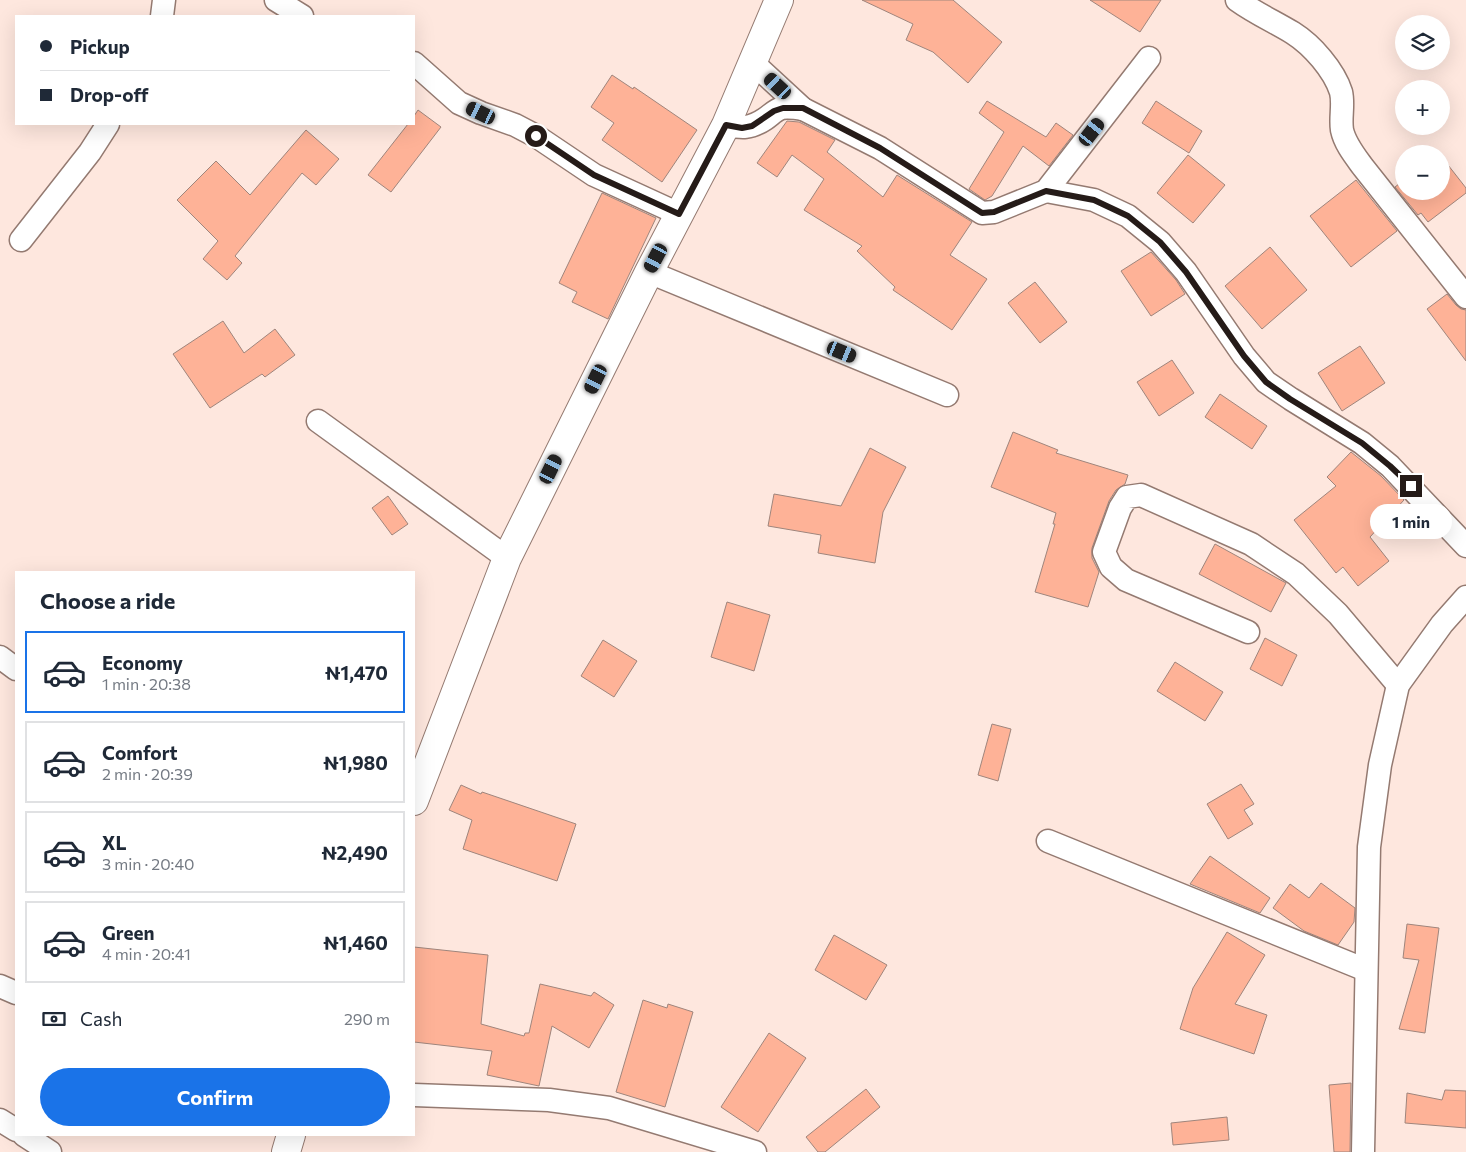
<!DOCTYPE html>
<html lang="en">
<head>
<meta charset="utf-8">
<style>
  body { margin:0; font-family:Commissioner,sans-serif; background:#f6f6f7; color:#1f2937; height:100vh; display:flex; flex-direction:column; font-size:19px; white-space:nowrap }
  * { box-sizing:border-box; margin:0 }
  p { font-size:16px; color:#747a83 }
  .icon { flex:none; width:28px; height:28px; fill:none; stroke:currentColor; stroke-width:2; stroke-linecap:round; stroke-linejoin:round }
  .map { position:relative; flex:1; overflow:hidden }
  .panel { position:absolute; left:15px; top:571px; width:400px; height:565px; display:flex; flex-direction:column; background:#fff; border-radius:0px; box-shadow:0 5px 20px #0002 }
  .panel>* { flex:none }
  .hud { position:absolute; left:15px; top:15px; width:400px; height:110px; border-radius:0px; box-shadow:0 5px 20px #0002; display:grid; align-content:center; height:110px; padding:0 25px; background:#fff }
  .buttons { position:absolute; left:1395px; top:15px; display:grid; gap:10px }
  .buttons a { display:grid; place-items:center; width:55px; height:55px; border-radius:50%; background:#fff; box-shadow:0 5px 20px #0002; font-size:25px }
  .end { position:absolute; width:22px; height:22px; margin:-11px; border:6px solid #251b18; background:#fff; box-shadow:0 0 0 2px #fff }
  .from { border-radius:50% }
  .bubble { position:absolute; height:35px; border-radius:18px; background:#fff; box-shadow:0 5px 20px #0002; font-size:16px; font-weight:700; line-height:35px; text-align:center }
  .car { position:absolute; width:15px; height:30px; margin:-15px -8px; border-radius:6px; box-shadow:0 0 4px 1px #0007; background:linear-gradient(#222 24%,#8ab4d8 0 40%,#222 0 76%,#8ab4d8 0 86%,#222 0) }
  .hud b { display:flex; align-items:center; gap:18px; height:48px; font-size:19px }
  .hud b+b { border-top:1px solid #e0e1e3 }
  .hud i { width:12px; height:12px; background:#1f2937 }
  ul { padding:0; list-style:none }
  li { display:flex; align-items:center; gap:15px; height:82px; margin:0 10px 8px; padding:0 15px; border:2px solid #e0e1e3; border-radius:0px }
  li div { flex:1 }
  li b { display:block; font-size:19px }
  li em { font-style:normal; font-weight:700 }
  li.current { border-color:#1a73e8 }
  li>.icon { width:45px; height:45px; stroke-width:1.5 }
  h2 { padding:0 25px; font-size:22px; line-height:60px }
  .pay { display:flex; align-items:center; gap:12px; height:55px; padding:0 25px; font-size:19px }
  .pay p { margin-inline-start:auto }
  .action { display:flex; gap:10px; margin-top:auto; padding:10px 25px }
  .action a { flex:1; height:58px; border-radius:30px; background:#1a73e8; color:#fff; font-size:20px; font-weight:700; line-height:58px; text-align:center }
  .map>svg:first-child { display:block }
  .building { fill:#feb297; stroke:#9f857c }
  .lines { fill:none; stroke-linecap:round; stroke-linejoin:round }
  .minor-casing { stroke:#947a71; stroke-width:25 }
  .tertiary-casing { stroke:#947a71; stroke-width:30 }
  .minor { stroke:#fff; stroke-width:22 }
  .tertiary { stroke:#fff; stroke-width:28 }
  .route { stroke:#251b18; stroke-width:6 }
</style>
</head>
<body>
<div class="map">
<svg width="1466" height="1152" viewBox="0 0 1466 1152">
  <rect width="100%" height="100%" fill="#fee7de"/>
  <g class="building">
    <path d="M 862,0 L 953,0 L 1002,42 L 968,83 L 933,52 L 906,40 L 913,24 Z"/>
    <path d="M 1090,0 L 1161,0 L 1140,32 Z"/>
    <path d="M 612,75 L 633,89 L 634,87 L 697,130 L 662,182 L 602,140 L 614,123 L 591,107 Z"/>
    <path d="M 987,101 L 1046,137 L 1056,123 L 1073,135 L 1049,166 L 1023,146 L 992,196 L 985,200 L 969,189 L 1004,132 L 979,113 Z"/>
    <path d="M 1156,101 L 1202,131 L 1189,153 L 1142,123 Z"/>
    <path d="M 418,110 L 441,127 L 391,192 L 368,175 L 408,124 L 414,124 L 414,116 Z"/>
    <path d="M 787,121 L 799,122 L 835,140 L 827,152 L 883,197 L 897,175 L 972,222 L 950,255 L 987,279 L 952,330 L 893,290 L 895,287 L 857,251 L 862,246 L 804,210 L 824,179 L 792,155 L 777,177 L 757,163 Z"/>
    <path d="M 306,130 L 339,159 L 316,185 L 302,173 L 235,256 L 242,263 L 227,280 L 203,259 L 218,241 L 177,200 L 216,161 L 250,195 Z"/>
    <path d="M 1188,155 L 1225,185 L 1193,223 L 1157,193 Z"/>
    <path d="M 1441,156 L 1466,188 L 1466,193 L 1428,222 L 1421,213 L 1418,215 L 1395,187 L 1404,180 L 1404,191 L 1441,191 Z"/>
    <path d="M 1356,180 L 1397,231 L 1351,267 L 1310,216 Z"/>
    <path d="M 602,193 L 656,218 L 608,319 L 572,302 L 577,292 L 559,283 Z"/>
    <path d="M 1270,247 L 1307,290 L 1262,329 L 1225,286 Z"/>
    <path d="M 1151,252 L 1176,280 L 1185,294 L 1151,316 L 1121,271 Z"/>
    <path d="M 1035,282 L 1067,322 L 1040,343 L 1008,303 Z"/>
    <path d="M 1447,294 L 1456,305 L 1461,309 L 1466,310 L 1466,361 L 1427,309 Z"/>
    <path d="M 223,321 L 244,353 L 275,329 L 295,355 L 265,377 L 262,374 L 210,408 L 173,354 Z"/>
    <path d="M 1360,346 L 1385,383 L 1342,411 L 1318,373 Z"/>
    <path d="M 1172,360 L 1194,393 L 1159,416 L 1137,382 Z"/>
    <path d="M 1220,394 L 1267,426 L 1252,449 L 1205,417 Z"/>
    <path d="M 1013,432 L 1058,450 L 1056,453 L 1128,475 L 1125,484 L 1116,490 L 1109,501 L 1092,548 L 1092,558 L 1099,572 L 1088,607 L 1035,592 L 1055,524 L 1053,524 L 1056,513 L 991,487 Z"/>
    <path d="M 870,448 L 906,467 L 883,512 L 875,563 L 818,553 L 821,535 L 768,526 L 774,494 L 841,506 Z"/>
    <path d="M 1351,452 L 1381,476 L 1404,500 L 1370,537 L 1389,561 L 1358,586 L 1343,567 L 1336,573 L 1294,520 L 1336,486 L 1327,477 Z"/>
    <path d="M 388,496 L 408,524 L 392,535 L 372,508 Z"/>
    <path d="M 1215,544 L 1286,583 L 1271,612 L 1199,574 Z"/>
    <path d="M 727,602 L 770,615 L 754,671 L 711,657 Z"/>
    <path d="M 1265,638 L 1297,655 L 1282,686 L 1250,669 Z"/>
    <path d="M 603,640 L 637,661 L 614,697 L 581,676 Z"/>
    <path d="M 1175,662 L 1223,692 L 1205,721 L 1157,691 Z"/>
    <path d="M 992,724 L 1011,729 L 998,781 L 978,775 Z"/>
    <path d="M 1241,784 L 1254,804 L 1244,810 L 1253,824 L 1228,839 L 1207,804 Z"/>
    <path d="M 461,785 L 481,794 L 482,792 L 576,824 L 557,881 L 463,849 L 472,820 L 449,810 Z"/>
    <path d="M 1210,856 L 1270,898 L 1260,913 L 1190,884 Z"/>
    <path d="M 1321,883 L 1355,908 L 1354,922 L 1338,945 L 1304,931 L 1273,908 L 1290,884 L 1309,898 Z"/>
    <path d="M 1407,924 L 1439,928 L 1425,1033 L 1399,1029 L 1419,960 L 1403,958 Z"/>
    <path d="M 1227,932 L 1265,955 L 1235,1004 L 1267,1015 L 1254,1054 L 1180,1029 L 1193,988 Z"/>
    <path d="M 834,935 L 887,965 L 866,1000 L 815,970 Z"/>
    <path d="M 414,947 L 488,955 L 481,1024 L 524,1036 L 525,1033 L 529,1033 L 540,984 L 591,996 L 594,992 L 614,1005 L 589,1048 L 552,1026 L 539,1086 L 487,1075 L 492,1051 L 414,1042 Z"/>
    <path d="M 643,1000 L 667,1008 L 668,1004 L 693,1012 L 665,1107 L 616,1092 Z"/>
    <path d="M 769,1033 L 806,1058 L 758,1132 L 721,1107 Z"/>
    <path d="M 1351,1083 L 1350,1152 L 1334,1152 L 1329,1085 Z"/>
    <path d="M 866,1089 L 880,1107 L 825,1152 L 818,1152 L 806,1137 Z"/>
    <path d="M 1445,1090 L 1466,1091 L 1466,1128 L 1405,1123 L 1407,1093 L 1442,1100 Z"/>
    <path d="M 1227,1117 L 1229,1140 L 1173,1145 L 1171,1123 Z"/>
  </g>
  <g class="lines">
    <g class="minor-casing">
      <g id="minor">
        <path d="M 276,0 L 302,16"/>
        <path d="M 1237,0 C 1255,13 1275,22 1293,33 C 1312,45 1334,70 1341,92 C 1344,104 1340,118 1342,130 C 1345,144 1355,156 1363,167 L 1466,297"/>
        <path d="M 162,16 L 164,0"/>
        <path d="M 414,63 L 459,103 L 481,113 L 515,125 L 536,136 L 594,175 L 679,214"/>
        <path d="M 753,63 L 803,109 L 880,148 L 982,213 L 994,212 L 1046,191 L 1149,58"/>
        <path d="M 726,125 C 742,128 750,129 765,119 C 771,115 775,110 782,108 C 788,107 796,108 803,109"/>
        <path d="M 1046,191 L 1094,200 L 1128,216 L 1160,242 L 1186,272 L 1244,356 L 1266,382 L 1291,399 L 1362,443 L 1390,466 L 1466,546"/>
        <path d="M 21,240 L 90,152 L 108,124"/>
        <path d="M 649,272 L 947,395"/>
        <path d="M 318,421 L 507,558"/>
        <path d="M 1248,632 L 1126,580 L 1111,567 L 1104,552 L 1120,508 L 1127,497 L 1141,495 L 1251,544 L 1296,574 L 1338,614 L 1398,685"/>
        <path d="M 0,657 L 16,669"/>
        <path d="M 1048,841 L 1366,970"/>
        <path d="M 0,986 L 16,993"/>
        <path d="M 414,1095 L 549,1100 L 609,1108 L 755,1152"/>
        <path d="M 0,1120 L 16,1130"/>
        <path d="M 24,1135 L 50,1152"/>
        <path d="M 1363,1152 L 1369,847 L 1380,765 L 1398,685 L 1442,624 L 1466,597"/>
      </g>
    </g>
    <g class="tertiary-casing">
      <g id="tertiary">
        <path d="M 414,801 L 507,558 L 649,272 L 726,125 L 779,0"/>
        <path d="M 286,1152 L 291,1135"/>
      </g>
    </g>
    <use href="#minor" class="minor"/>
    <use href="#tertiary" class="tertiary"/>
  </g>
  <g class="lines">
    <path class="route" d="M 536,136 L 594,175 L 679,214 L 726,125 L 742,128 L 752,126 L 774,111 L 783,108 L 803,108 L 880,148 L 982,213 L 994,212 L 1046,191 L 1094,200 L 1128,216 L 1160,242 L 1186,272 L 1244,356 L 1266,382 L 1290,399 L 1362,443 L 1390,466 L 1411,486"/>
  </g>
</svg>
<div class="buttons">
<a><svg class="icon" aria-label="layers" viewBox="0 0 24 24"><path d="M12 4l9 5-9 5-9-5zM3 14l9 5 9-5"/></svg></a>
<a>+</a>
<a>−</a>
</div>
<i class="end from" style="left:536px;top:136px"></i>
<i class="end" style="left:1411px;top:486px"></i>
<div class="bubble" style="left:1370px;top:504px;width:82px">1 min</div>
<i class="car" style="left:778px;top:86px;rotate:313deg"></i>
<i class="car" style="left:481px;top:113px;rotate:296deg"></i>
<i class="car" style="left:1092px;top:132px;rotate:38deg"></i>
<i class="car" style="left:656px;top:258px;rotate:208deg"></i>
<i class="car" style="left:842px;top:352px;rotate:112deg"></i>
<i class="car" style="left:596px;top:379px;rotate:206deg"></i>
<i class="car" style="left:551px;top:469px;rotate:26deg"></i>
<div class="hud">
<b><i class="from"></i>Pickup</b>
<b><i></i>Drop-off</b>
</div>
<section class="panel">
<h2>Choose a ride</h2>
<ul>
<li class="current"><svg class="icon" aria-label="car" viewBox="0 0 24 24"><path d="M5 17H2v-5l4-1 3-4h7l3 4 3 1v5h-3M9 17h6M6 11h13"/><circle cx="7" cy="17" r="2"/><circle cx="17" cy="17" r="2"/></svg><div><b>Economy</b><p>1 min · 20:38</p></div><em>₦1,470</em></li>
<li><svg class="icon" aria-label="car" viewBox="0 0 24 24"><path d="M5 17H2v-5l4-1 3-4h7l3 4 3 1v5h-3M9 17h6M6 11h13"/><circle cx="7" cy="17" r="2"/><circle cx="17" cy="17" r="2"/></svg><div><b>Comfort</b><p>2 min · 20:39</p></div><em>₦1,980</em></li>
<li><svg class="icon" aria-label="car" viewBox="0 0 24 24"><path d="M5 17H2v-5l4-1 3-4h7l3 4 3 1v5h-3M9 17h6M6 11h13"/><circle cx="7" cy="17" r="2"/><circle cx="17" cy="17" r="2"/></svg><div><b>XL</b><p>3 min · 20:40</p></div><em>₦2,490</em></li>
<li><svg class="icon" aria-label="car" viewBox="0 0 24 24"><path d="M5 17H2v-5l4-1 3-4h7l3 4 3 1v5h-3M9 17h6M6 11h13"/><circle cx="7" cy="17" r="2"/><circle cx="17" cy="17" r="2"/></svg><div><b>Green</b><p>4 min · 20:41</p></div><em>₦1,460</em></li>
</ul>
<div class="pay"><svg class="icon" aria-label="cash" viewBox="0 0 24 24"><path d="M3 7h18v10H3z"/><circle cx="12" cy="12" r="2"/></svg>Cash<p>290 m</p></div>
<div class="action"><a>Confirm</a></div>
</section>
</div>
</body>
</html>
